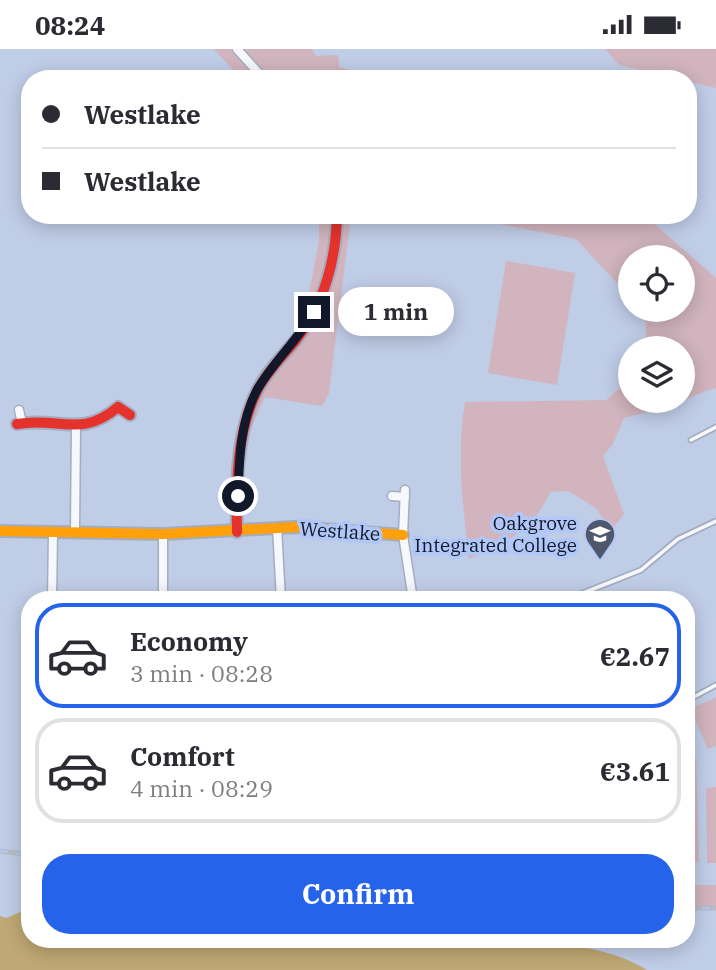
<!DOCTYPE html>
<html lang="en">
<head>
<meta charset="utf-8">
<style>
  body { margin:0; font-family:"IBM Plex Serif",serif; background:#f2f2f3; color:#2b2b33; height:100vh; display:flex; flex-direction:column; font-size:26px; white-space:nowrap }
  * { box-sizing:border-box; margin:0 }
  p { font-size:23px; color:#7c7c81 }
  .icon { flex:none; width:38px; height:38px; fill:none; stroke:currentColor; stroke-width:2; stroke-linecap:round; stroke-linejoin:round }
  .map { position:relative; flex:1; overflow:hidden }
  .details { position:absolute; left:21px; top:542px; width:674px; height:357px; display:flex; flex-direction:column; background:#fff; border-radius:28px; box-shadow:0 4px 18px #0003 }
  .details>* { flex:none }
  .hud { position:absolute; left:21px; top:21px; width:676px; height:154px; border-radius:28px; box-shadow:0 4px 18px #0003; display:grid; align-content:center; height:154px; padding:0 21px; background:#fff }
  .buttons { position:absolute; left:618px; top:196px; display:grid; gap:14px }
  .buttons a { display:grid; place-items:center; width:77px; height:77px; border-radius:50%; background:#fff; box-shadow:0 4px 18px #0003; font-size:35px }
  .end { position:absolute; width:32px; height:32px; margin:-16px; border:9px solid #101829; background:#fff; box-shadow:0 0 0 4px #fff }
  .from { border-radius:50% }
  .bubble { position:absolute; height:49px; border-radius:24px; background:#fff; box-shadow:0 4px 18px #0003; font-size:23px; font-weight:700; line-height:49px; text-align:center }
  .hud b { display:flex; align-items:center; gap:24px; height:66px; font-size:26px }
  .hud b+b { border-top:2px solid #e1e1e2 }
  .hud i { width:18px; height:18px; background:#2b2b33 }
  ul { padding:12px 0 0; list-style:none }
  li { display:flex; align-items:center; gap:21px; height:105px; margin:0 14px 10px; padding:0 7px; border:4px solid #e1e1e2; border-radius:28px }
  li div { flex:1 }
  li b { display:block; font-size:26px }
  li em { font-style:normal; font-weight:700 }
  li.current { border-color:#2563eb }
  li>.icon { width:63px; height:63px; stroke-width:1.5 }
  .primary-button { display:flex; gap:14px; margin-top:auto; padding:14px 21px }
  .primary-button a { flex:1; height:80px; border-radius:28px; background:#2563eb; color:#fff; font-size:28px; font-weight:700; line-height:80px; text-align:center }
  .status { display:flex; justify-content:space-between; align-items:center; height:49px; padding:0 35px; background:#fff; direction:ltr }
  .status svg { height:19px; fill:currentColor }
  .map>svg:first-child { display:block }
  .green { fill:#d1b4bd }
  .water { fill:#bfa874 }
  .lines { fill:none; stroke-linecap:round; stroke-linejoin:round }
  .lane-casing { stroke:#a3adc0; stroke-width:7 }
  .street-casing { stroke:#a3adc0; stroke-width:11 }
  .slow-casing { stroke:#a3adc0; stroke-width:14 }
  .jam-casing { stroke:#a3adc0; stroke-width:14 }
  .lane { stroke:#f6f8fb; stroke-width:3.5 }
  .street { stroke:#f6f8fb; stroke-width:8 }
  .slow { stroke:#ff9f0a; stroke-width:10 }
  .jam { stroke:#e5322d; stroke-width:10 }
  .rail-casing { stroke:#b8bbc2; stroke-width:5 }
  .rail { stroke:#b0c7f7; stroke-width:2.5; stroke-dasharray:8; stroke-linecap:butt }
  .route { stroke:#101829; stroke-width:9 }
  .labels { text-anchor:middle; stroke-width:7; stroke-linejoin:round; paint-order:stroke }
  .poi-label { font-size:19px; fill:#101829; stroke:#b0c7f7; text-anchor:end }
  .street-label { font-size:19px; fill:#101829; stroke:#b0c7f7 }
</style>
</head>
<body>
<div class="status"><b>08:24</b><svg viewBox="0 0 49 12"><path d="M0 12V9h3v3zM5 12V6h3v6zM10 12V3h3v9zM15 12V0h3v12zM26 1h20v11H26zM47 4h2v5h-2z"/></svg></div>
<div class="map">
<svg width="716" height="921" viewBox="0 0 716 921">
  <rect width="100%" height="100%" fill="#c0cde7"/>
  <g class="green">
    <path d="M 214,0 L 312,0 L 316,7 L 338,6 L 339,18 L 380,30 L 241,30 Z"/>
    <path d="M 605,0 L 716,0 L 716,39 L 688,32 L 688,30 L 677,30 L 619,16 Z"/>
    <path d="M 319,166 L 351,166 L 329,344 L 322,357 L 265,348 L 249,384 L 244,411 C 248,347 291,293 323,240 L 315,247 L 309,244 L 319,192 Z"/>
    <path d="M 495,166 L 644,166 L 716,229 L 716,339 C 704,342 695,347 684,351 C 665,359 644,364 624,369 L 613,395 L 603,407 L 624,465 L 614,478 L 607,476 L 596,459 L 568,442 L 550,443 C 533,482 506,494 469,510 C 463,458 456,405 465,353 L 606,351 L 622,337 L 630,323 L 630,352 L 682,352 L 682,299 L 647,299 L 645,267 L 640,261 L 682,261 L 682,208 L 630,208 L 630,248 L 576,190 L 494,174 Z"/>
    <path d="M 506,212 L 575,224 L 557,336 L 488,324 Z"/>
    <path d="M 716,648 L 716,697 L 708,700 L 690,660 Z"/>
    <path d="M 686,709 L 696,709 L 699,813 L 686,813 Z"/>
    <path d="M 716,738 L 716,814 L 707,814 L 706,739 Z"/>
    <rect x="686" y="836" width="30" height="23"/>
  </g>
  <path class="water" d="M 30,859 L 30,891 L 506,891 C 553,894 605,895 647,921 L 0,921 L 0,867 L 6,869 Z"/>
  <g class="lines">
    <g class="lane-casing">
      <g id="lane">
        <path d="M 691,391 L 716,378"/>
        <path d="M 568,550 L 641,521 L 678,490 L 716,472"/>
        <path d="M 686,649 L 692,649 L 716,636"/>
      </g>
    </g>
    <g class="street-casing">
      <g id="street">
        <path d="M 237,0 L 264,30"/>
        <path d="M 19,361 L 22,374"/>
        <path d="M 405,441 L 403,486 L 413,551"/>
        <path d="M 392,447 L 405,448"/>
        <path d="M 277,478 L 281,551"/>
        <path d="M 75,482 L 76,378"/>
        <path d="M 52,551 L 53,483"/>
        <path d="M 163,551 L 163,485"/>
      </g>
    </g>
    <g class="slow-casing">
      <path id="slow" d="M 0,482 L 163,485 L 296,478 L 403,486"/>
    </g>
    <g class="jam-casing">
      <g id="jam">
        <path d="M 17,375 C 58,367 81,390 118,358 L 130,366"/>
        <path d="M 237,483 C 236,436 236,385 257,342 C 267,322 283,307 296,291 C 324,255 336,211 337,166"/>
      </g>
    </g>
    <use href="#lane" class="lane"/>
    <use href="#street" class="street"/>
    <use href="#slow" class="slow"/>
    <use href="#jam" class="jam"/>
    <g class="rail-casing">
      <g id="rail">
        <path d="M 0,802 L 30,806"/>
        <path d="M 686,859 L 716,859"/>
      </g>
    </g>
    <use href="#rail" class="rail"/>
  </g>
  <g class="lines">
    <path class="route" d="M 238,447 C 239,412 240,373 257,341 C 273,313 298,291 314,263"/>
  </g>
  <defs>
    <g id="school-pin" transform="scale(1.575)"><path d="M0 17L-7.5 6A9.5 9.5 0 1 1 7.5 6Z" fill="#4e576c" stroke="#b0c7f7"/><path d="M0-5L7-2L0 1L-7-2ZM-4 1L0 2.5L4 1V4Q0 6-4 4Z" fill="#fff"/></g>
  </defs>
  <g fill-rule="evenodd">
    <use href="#school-pin" x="600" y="485"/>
  </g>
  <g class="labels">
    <g class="poi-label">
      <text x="577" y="481">Oakgrove<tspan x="577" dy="22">Integrated College</tspan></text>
    </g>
    <g class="street-label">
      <text transform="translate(340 482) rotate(4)" y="7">Westlake</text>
    </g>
  </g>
</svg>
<div class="buttons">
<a><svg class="icon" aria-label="locate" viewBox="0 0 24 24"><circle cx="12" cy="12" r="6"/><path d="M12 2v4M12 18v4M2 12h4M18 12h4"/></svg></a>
<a><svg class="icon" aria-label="layers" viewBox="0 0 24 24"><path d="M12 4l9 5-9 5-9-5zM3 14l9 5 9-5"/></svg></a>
</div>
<i class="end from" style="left:238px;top:447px"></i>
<i class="end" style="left:314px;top:263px"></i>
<div class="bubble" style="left:338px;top:238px;width:116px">1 min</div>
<div class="hud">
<b><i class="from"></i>Westlake</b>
<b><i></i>Westlake</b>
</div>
<section class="details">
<ul>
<li class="current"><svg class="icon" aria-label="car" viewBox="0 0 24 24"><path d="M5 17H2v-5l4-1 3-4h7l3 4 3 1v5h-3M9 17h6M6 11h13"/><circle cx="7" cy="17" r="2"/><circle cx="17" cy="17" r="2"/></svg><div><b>Economy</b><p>3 min · 08:28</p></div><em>€2.67</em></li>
<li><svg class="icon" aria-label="car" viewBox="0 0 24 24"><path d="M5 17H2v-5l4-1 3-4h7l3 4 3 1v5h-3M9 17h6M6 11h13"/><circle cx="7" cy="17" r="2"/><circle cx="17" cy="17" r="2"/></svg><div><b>Comfort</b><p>4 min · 08:29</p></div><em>€3.61</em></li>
</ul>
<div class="primary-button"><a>Confirm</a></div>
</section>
</div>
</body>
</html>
